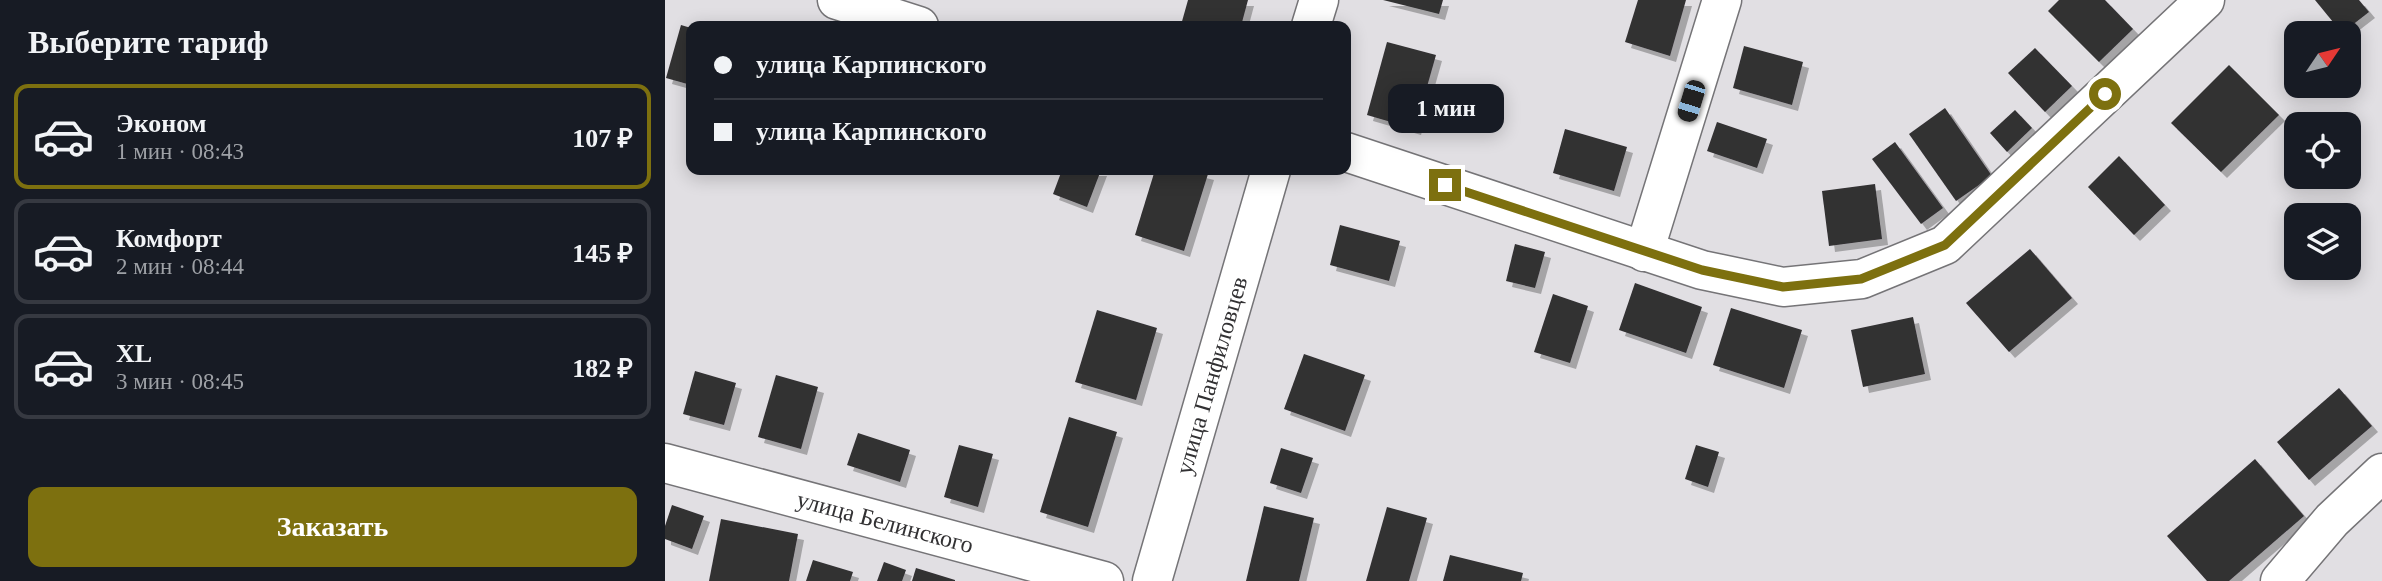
<!DOCTYPE html>
<html lang="ru">
<head>
<meta charset="utf-8">
<style>
  body { margin:0; font-family:Georgia,serif; background:#20242c; color:#f1f3f6; height:100vh; display:flex; flex-direction:column; font-size:26px; white-space:nowrap }
  * { box-sizing:border-box; margin:0 }
  p { font-size:23px; color:#9ea1a6 }
  .icon { flex:none; width:38px; height:38px; fill:none; stroke:currentColor; stroke-width:2; stroke-linecap:round; stroke-linejoin:round }
  .map { position:relative; flex:1; overflow:hidden }
  .sheet { display:flex; flex-direction:column; background:#171b24; width:665px }
  .sheet>* { flex:none }
  .banner { position:absolute; left:21px; top:21px; width:665px; height:154px; border-radius:14px; box-shadow:0 4px 18px #0003; display:grid; align-content:center; height:154px; padding:0 28px; background:#171b24 }
  .needle { width:46px; rotate:55deg }
  .controls { position:absolute; left:1619px; top:21px; display:grid; gap:14px }
  .controls a { display:grid; place-items:center; width:77px; height:77px; border-radius:14px; background:#171b24; box-shadow:0 4px 18px #0003; font-size:35px }
  .end { position:absolute; width:32px; height:32px; margin:-16px; border:9px solid #7d700f; background:#fff; box-shadow:0 0 0 4px #fff }
  .from { border-radius:50% }
  .bubble { position:absolute; height:49px; border-radius:14px; background:#171b24; box-shadow:0 4px 18px #0003; font-size:23px; font-weight:800; line-height:49px; text-align:center }
  .car { position:absolute; width:21px; height:42px; margin:-21px -10px; border-radius:9px; box-shadow:0 0 5px 2px #0007; background:linear-gradient(#222 24%,#8ab4d8 0 40%,#222 0 76%,#8ab4d8 0 86%,#222 0) }
  .banner b { display:flex; align-items:center; gap:24px; height:66px; font-size:26px }
  .banner b+b { border-top:2px solid #363941 }
  .banner i { width:18px; height:18px; background:#f1f3f6 }
  ul { padding:0; list-style:none }
  li { display:flex; align-items:center; gap:21px; height:105px; margin:0 14px 10px; padding:0 14px; border:4px solid #363941; border-radius:14px }
  li div { flex:1 }
  li b { display:block; font-size:26px }
  li em { font-style:normal; font-weight:800 }
  li.on { border-color:#7d700f }
  li>.icon { width:63px; height:63px; stroke-width:1.5 }
  h2 { padding:0 28px; font-size:32px; line-height:84px }
  .primary-button { display:flex; gap:14px; margin-top:auto; padding:14px 28px }
  .primary-button a { flex:1; height:80px; border-radius:14px; background:#7d700f; color:#fff; font-size:28px; font-weight:800; line-height:80px; text-align:center }
  main { display:flex; flex:1; min-height:0 }
  .map>svg:first-child { display:block }
  .building { fill:#323033; filter:url(#shadow) }
  .lines { fill:none; stroke-linecap:round; stroke-linejoin:round }
  .street-casing { stroke:#757477; stroke-width:41 }
  .street { stroke:#fff; stroke-width:38 }
  .route { stroke:#7d700f; stroke-width:9 }
  .labels { text-anchor:middle; stroke-width:7; stroke-linejoin:round; paint-order:stroke }
  .street-label { font-size:24px; fill:#323133; stroke:#fff }
</style>
</head>
<body>
<main>
<section class="sheet">
<h2>Выберите тариф</h2>
<ul>
<li class="on"><svg class="icon" aria-label="car" viewBox="0 0 24 24"><path d="M5 17H2v-5l4-1 3-4h7l3 4 3 1v5h-3M9 17h6M6 11h13"/><circle cx="7" cy="17" r="2"/><circle cx="17" cy="17" r="2"/></svg><div><b>Эконом</b><p>1 мин · 08:43</p></div><em>107 ₽</em></li>
<li><svg class="icon" aria-label="car" viewBox="0 0 24 24"><path d="M5 17H2v-5l4-1 3-4h7l3 4 3 1v5h-3M9 17h6M6 11h13"/><circle cx="7" cy="17" r="2"/><circle cx="17" cy="17" r="2"/></svg><div><b>Комфорт</b><p>2 мин · 08:44</p></div><em>145 ₽</em></li>
<li><svg class="icon" aria-label="car" viewBox="0 0 24 24"><path d="M5 17H2v-5l4-1 3-4h7l3 4 3 1v5h-3M9 17h6M6 11h13"/><circle cx="7" cy="17" r="2"/><circle cx="17" cy="17" r="2"/></svg><div><b>XL</b><p>3 мин · 08:45</p></div><em>182 ₽</em></li>
</ul>
<div class="primary-button"><a>Заказать</a></div>
</section>
<div class="map">
<svg width="1717" height="581" viewBox="0 0 1717 581">
  <defs>
    <filter id="shadow"><feDropShadow dx="6" dy="6" stdDeviation="0" flood-color="#0004"/></filter>
  </defs>
  <rect width="100%" height="100%" fill="#e1dfe3"/>
  <g class="building">
    <path d="M 523,0 L 583,0 L 576,26 L 519,26 L 516,25 Z"/>
    <path d="M 718,0 L 778,0 L 774,14 Z"/>
    <path d="M 973,0 L 1021,0 L 1005,56 L 960,42 Z"/>
    <path d="M 1394,0 L 1440,0 L 1468,29 L 1434,62 L 1383,11 Z"/>
    <path d="M 1650,0 L 1694,0 L 1704,12 L 1677,33 Z"/>
    <path d="M 16,25 L 26,28 L 26,85 L 1,78 Z"/>
    <path d="M 722,42 L 771,55 L 750,129 L 702,115 Z"/>
    <path d="M 1079,46 L 1138,62 L 1127,105 L 1068,88 Z"/>
    <path d="M 1370,48 L 1407,86 L 1380,112 L 1343,73 Z"/>
    <path d="M 1564,65 L 1614,115 L 1556,172 L 1506,123 Z"/>
    <path d="M 1280,108 L 1327,176 L 1291,201 L 1244,134 Z"/>
    <path d="M 1350,110 L 1367,128 L 1342,152 L 1325,133 Z"/>
    <path d="M 1052,122 L 1102,139 L 1092,168 L 1042,151 Z"/>
    <path d="M 900,129 L 962,147 L 949,191 L 888,173 Z"/>
    <path d="M 1230,142 L 1278,208 L 1256,224 L 1207,159 Z"/>
    <path d="M 1454,156 L 1500,205 L 1469,235 L 1423,187 Z"/>
    <path d="M 397,170 L 436,170 L 422,207 L 388,194 Z"/>
    <path d="M 490,170 L 527,170 L 543,174 L 519,251 L 470,235 Z"/>
    <path d="M 1210,184 L 1217,239 L 1164,246 L 1157,191 Z"/>
    <path d="M 675,225 L 735,241 L 724,281 L 665,265 Z"/>
    <path d="M 850,244 L 880,252 L 870,288 L 841,281 Z"/>
    <path d="M 1365,249 L 1407,298 L 1344,352 L 1301,303 Z"/>
    <path d="M 970,283 L 1037,307 L 1021,353 L 954,330 Z"/>
    <path d="M 888,294 L 923,306 L 905,363 L 869,352 Z"/>
    <path d="M 1066,308 L 1137,330 L 1119,388 L 1048,365 Z"/>
    <path d="M 432,310 L 492,328 L 471,400 L 410,382 Z"/>
    <path d="M 1248,317 L 1260,374 L 1198,387 L 1186,330 Z"/>
    <path d="M 639,354 L 700,375 L 680,431 L 619,409 Z"/>
    <path d="M 30,371 L 71,383 L 59,425 L 18,414 Z"/>
    <path d="M 111,375 L 153,387 L 136,449 L 93,437 Z"/>
    <path d="M 1674,388 L 1707,426 L 1644,480 L 1612,442 Z"/>
    <path d="M 404,417 L 452,432 L 423,527 L 375,512 Z"/>
    <path d="M 193,433 L 245,450 L 235,482 L 182,465 Z"/>
    <path d="M 294,445 L 328,454 L 313,507 L 279,497 Z"/>
    <path d="M 1031,445 L 1054,452 L 1043,487 L 1020,479 Z"/>
    <path d="M 616,448 L 648,458 L 636,493 L 605,483 Z"/>
    <path d="M 1590,459 L 1639,516 L 1564,581 L 1542,581 L 1502,536 Z"/>
    <path d="M 7,505 L 39,516 L 27,549 L 0,539 L 0,526 Z"/>
    <path d="M 599,506 L 649,518 L 634,581 L 581,581 Z"/>
    <path d="M 722,507 L 762,518 L 744,581 L 701,581 Z"/>
    <path d="M 56,519 L 133,534 L 124,581 L 44,581 Z"/>
    <path d="M 785,555 L 858,573 L 856,581 L 778,581 Z"/>
    <path d="M 148,560 L 188,572 L 185,581 L 141,581 Z"/>
    <path d="M 219,562 L 241,570 L 237,581 L 212,581 Z"/>
    <path d="M 251,568 L 290,580 L 290,581 L 247,581 Z"/>
  </g>
  <g class="lines">
    <g class="street-casing">
      <g id="street">
        <path d="M 172,0 L 254,26"/>
        <path d="M 646,26 L 654,0"/>
        <path d="M 681,152 L 1037,270 L 1118,287 L 1197,279 L 1280,245 L 1540,0"/>
        <path d="M 979,252 L 1057,0"/>
        <path id="s1" d="M 0,463 L 439,581"/>
        <path id="s2" d="M 487,581 L 606,170"/>
        <path d="M 1615,581 L 1667,520 L 1717,473"/>
      </g>
    </g>
    <use href="#street" class="street"/>
  </g>
  <g class="lines">
    <path class="route" d="M 780,185 L 1037,270 L 1118,287 L 1196,279 L 1280,245 L 1440,94"/>
  </g>
  <g class="labels">
    <g class="street-label">
      <text dy="8" stroke="none"><textPath href="#s2" startOffset="214">улица Панфиловцев</textPath></text>
      <text dy="8" stroke="none"><textPath href="#s1" startOffset="228">улица Белинского</textPath></text>
    </g>
  </g>
</svg>
<div class="controls">
<a><svg class="needle" viewBox="-14 -14 28 28"><path d="M0-13l5 13h-10z" fill="#e53935"/><path d="M0 13l5-13h-10z" fill="#9ea1a6"/></svg></a>
<a><svg class="icon" aria-label="locate" viewBox="0 0 24 24"><circle cx="12" cy="12" r="6"/><path d="M12 2v4M12 18v4M2 12h4M18 12h4"/></svg></a>
<a><svg class="icon" aria-label="layers" viewBox="0 0 24 24"><path d="M12 4l9 5-9 5-9-5zM3 14l9 5 9-5"/></svg></a>
</div>
<i class="end from" style="left:1440px;top:94px"></i>
<i class="end" style="left:780px;top:185px"></i>
<div class="bubble" style="left:723px;top:84px;width:116px">1 мин</div>
<i class="car" style="left:1026px;top:101px;rotate:197deg"></i>
<div class="banner">
<b><i class="from"></i>улица Карпинского</b>
<b><i></i>улица Карпинского</b>
</div>
</div>
</main>
</body>
</html>
